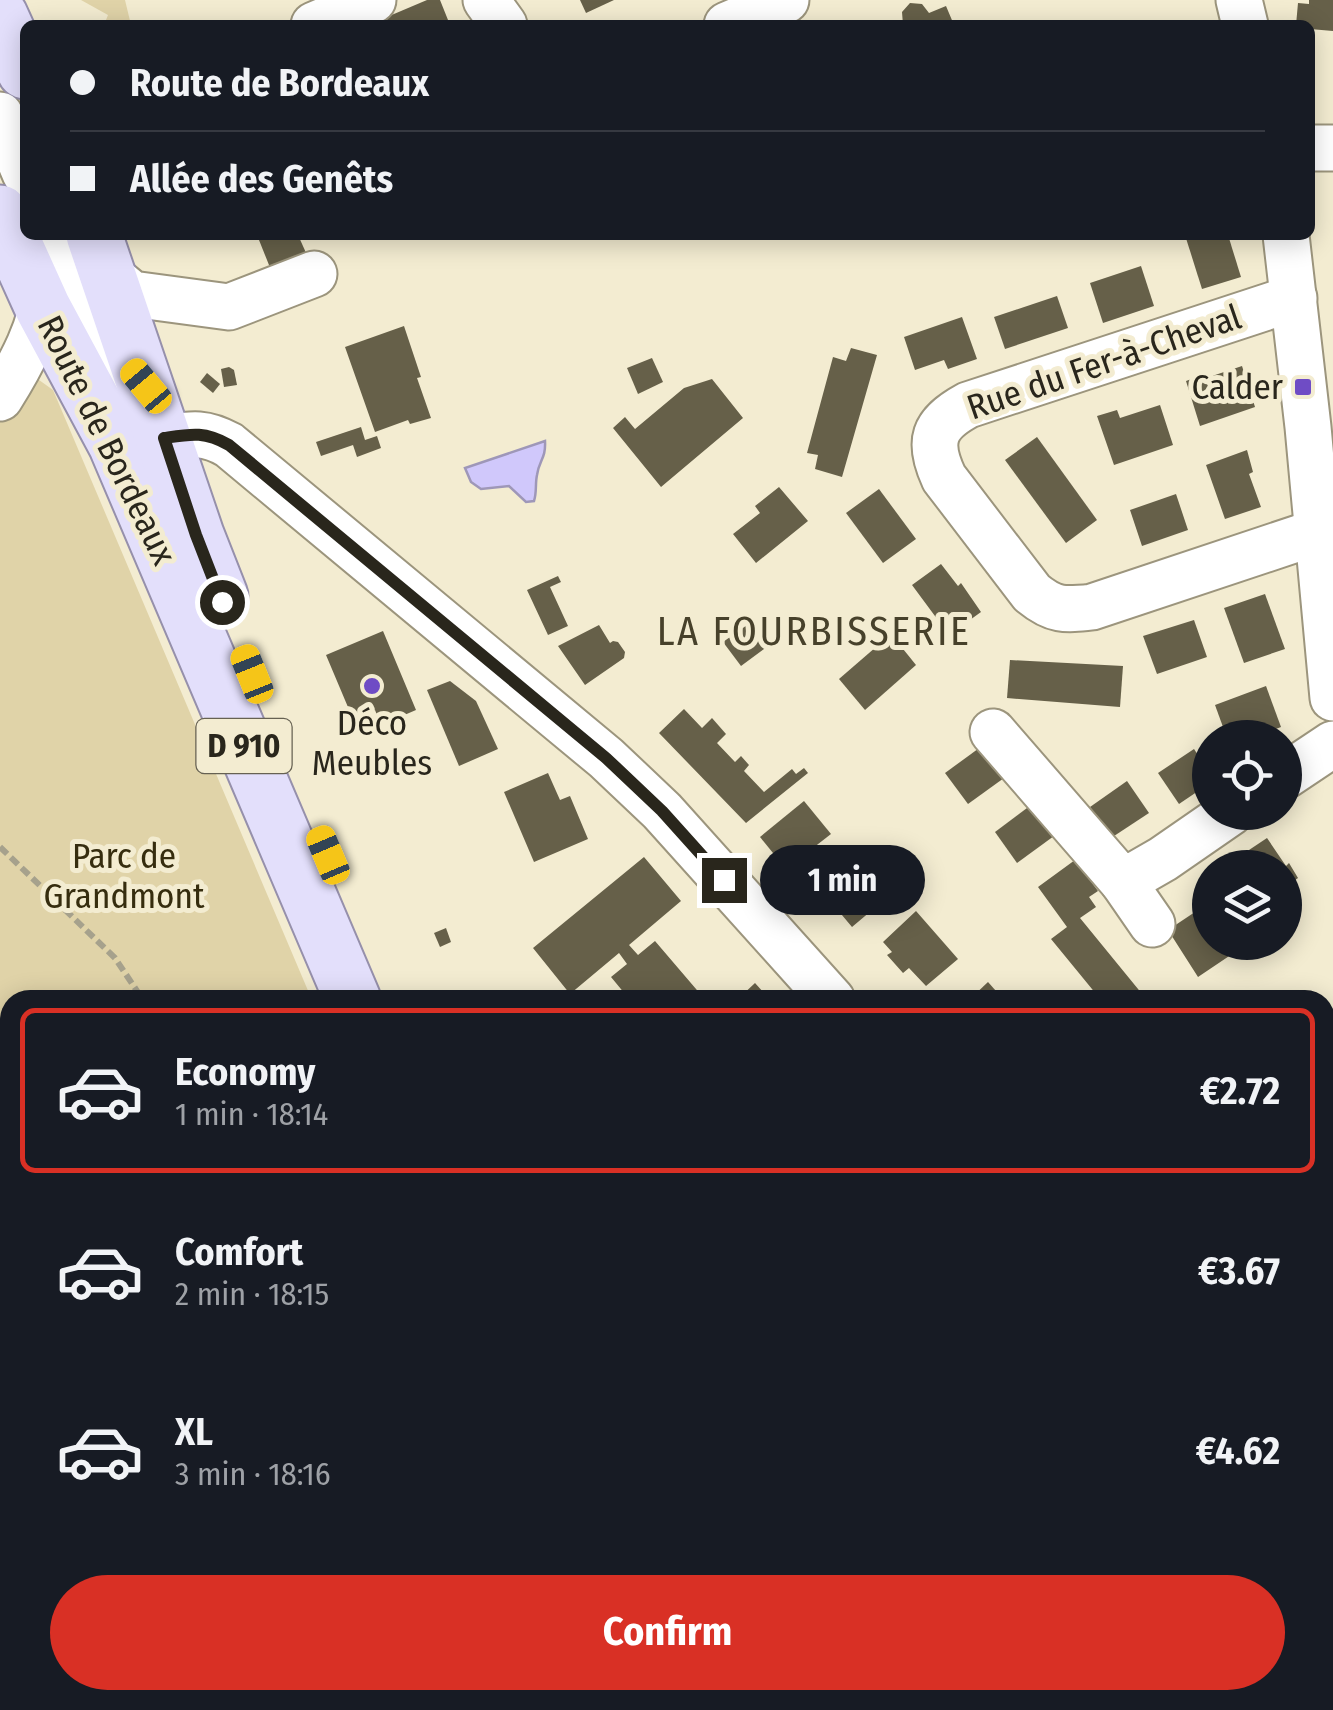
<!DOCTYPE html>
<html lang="en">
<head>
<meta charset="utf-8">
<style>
  body { margin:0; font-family:"Fira Sans Condensed",sans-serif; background:#242831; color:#f1f3f6; height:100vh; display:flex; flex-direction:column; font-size:38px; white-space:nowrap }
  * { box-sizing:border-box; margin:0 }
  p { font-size:32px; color:#9ea1a6 }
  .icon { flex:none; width:55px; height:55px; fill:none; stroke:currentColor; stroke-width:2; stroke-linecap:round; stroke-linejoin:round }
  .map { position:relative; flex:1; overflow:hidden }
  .side { position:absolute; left:0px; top:990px; width:1335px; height:720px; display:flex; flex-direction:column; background:#171b24; border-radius:30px 30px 0 0; box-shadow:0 5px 25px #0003 }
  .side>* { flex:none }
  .guide { position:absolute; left:20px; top:20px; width:1295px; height:220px; border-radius:15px; box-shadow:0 5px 25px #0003; display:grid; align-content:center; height:220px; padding:0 50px; background:#171b24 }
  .fabs { position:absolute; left:1192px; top:720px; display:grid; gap:20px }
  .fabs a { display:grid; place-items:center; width:110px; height:110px; border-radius:50%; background:#171b24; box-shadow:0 5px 25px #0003; font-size:50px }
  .end { position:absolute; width:45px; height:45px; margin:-22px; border:12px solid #29261c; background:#fff; box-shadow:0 0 0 5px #fff }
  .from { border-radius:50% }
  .bubble { position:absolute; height:70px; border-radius:35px; background:#171b24; box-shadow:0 5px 25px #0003; font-size:32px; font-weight:700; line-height:70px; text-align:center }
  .car { position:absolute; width:30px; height:60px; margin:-30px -15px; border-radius:12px; box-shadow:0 0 8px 2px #0007; background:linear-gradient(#f5c518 24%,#345 0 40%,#f5c518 0 76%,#345 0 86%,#f5c518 0) }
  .guide b { display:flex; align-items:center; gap:35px; height:95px; font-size:38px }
  .guide b+b { border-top:2px solid #363941 }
  .guide i { width:25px; height:25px; background:#f1f3f6 }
  ul { padding:18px 0 0; list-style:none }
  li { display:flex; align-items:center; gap:30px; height:165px; margin:0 20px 15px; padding:0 30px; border:5px solid transparent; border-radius:15px }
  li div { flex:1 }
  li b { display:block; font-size:38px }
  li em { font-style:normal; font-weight:700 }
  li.selected { border-color:#d93025 }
  li>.icon { width:90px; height:90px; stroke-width:1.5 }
  .primary-button { display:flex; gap:20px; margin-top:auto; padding:20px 50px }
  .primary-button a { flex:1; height:115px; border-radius:60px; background:#d93025; color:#fff; font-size:40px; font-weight:700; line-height:115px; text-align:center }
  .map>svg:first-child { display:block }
  .green { fill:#e0d3a8 }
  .water { fill:#d0c8fb; stroke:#9e97b8; stroke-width:2.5 }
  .building { fill:#666049 }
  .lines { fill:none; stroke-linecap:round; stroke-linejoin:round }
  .minor-casing { stroke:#9c957d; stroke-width:49 }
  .major-casing { stroke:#9690ab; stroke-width:59 }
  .path { stroke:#a6a18c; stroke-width:6; stroke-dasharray:10 5; stroke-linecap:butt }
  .minor { stroke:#fff; stroke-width:45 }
  .major { stroke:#e3dffb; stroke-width:55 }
  .route { stroke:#29261c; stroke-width:12 }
  .poi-dot { fill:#6f4cc5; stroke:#f3ecd1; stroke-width:4 }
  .labels { text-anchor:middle; stroke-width:10; stroke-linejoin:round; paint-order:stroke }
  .shield { fill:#f3ecd1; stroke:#666152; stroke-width:2.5 }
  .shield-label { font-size:32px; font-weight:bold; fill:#29261c }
  .street-label { font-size:35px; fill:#29261c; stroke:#f3ecd1 }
  .poi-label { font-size:35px; fill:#29261c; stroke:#f3ecd1; text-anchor:end }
  .park-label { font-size:35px; fill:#362d0f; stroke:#f3ecd1 }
  .quarter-label { font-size:40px; letter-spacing:2.5px; fill:#47412b; stroke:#f3ecd1 }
</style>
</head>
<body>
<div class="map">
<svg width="1333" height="1710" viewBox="0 0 1333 1710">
  <rect width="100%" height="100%" fill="#f3ecd1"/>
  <g class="green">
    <path d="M 81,0 L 125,0 L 131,25 L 104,25 L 108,15 Z"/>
    <path d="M 0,352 L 53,390 L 312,1000 L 10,1000 L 10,1700 L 608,1700 L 612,1710 L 0,1710 Z"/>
  </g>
  <path class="water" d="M 545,441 C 546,459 539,460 537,475 C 535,484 537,492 534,501 L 526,502 L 509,486 L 481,489 L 471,482 L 465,468 Z"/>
  <g class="building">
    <path d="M 427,0 L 440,0 L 450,25 L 368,25 Z"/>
    <path d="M 580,0 L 614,0 L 586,13 Z"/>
    <path d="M 1309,0 L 1333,0 L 1333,31 L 1310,29 L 1310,25 L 1296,25 L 1298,3 L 1309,4 Z"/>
    <path d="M 910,3 L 922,4 L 929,13 L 946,6 L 954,25 L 903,25 L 902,12 Z"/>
    <path d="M 257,235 L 298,235 L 307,255 L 271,270 Z"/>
    <path d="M 1185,235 L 1228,235 L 1241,277 L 1202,289 Z"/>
    <path d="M 1141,266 L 1154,306 L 1103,323 L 1090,283 Z"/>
    <path d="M 1057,296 L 1068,328 L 1005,349 L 994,317 Z"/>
    <path d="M 962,317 L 977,359 L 948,369 L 944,360 L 915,370 L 904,337 Z"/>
    <path d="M 404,326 L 421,377 L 417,378 L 431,418 L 410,424 L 408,420 L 375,432 L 345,347 Z"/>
    <path d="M 851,348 L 877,355 L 842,477 L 815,469 L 818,455 L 807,453 L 833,357 L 846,361 Z"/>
    <path d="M 652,358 L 663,382 L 638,394 L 627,368 Z"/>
    <path d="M 1242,366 L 1255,407 L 1200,426 L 1186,381 L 1205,374 L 1206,378 Z"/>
    <path d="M 229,367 L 234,370 L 237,385 L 224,387 L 221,369 Z"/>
    <path d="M 207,373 L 220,384 L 213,393 L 200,382 Z"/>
    <path d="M 712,379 L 743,418 L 661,487 L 613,428 L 625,417 L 635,429 L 684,388 Z"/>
    <path d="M 1160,405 L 1173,445 L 1114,465 L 1097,416 L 1117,410 L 1120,418 Z"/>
    <path d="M 361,427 L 365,440 L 377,436 L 381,448 L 357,457 L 353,445 L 321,456 L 316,442 Z"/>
    <path d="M 1037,437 L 1097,520 L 1066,543 L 1005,460 Z"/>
    <path d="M 1247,450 L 1253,472 L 1249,474 L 1261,507 L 1225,519 L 1206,465 Z"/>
    <path d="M 779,487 L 808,521 L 756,563 L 733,534 L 760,513 L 755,506 Z"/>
    <path d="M 879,489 L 916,539 L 883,563 L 846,513 Z"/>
    <path d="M 1176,494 L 1188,530 L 1142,546 L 1130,510 Z"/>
    <path d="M 941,564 L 958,586 L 961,583 L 981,612 L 949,635 L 912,585 Z"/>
    <path d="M 558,576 L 561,582 L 550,587 L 568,626 L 548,635 L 527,590 Z"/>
    <path d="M 1265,594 L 1285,649 L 1244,663 L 1224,608 Z"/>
    <path d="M 1194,620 L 1207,657 L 1157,674 L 1143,636 Z"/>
    <path d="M 750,623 L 768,646 L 741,666 L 723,642 Z"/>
    <path d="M 599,625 L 610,643 L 613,641 L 618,642 L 625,652 L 624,658 L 585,685 L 558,646 Z"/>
    <path d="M 383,631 L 416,710 L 381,725 L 375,710 L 353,719 L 326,655 Z"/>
    <path d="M 891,634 L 916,665 L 865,710 L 839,679 Z"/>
    <path d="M 1010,660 L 1123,666 L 1120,707 L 1007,698 Z"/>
    <path d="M 450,681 L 476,701 L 498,749 L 459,766 L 427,690 Z"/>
    <path d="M 1266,686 L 1281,727 L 1253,738 L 1227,738 L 1215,705 Z"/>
    <path d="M 684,709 L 702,728 L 712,718 L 726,734 L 717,743 L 735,762 L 741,756 L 749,765 L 744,771 L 764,792 L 792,769 L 796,774 L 804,768 L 808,773 L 746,823 L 659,733 Z"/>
    <path d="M 982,746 L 1004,778 L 968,804 L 945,773 Z"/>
    <path d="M 1194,749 L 1210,773 L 1210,783 L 1179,804 L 1158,773 Z"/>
    <path d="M 548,773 L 560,800 L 570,796 L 588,839 L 534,862 L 504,792 Z"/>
    <path d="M 1127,781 L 1149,813 L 1111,838 L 1090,807 Z"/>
    <path d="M 804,801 L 831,834 L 786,869 L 760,837 Z"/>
    <path d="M 1031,805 L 1054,836 L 1017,863 L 995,832 Z"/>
    <path d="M 1267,838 L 1286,866 L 1289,863 L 1298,878 L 1285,887 L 1285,868 L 1244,868 L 1237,858 Z"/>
    <path d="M 644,857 L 681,901 L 629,945 L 638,955 L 655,941 L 702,996 L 697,1000 L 630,1000 L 611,977 L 627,964 L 619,953 L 570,994 L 533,948 Z"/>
    <path d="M 1075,860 L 1098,891 L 1089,897 L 1096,907 L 1080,918 L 1147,1000 L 1101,1000 L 1051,939 L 1067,927 L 1038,887 Z"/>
    <path d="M 853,863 L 874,887 L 879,883 L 888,894 L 883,898 L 884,900 L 852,927 L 821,890 Z"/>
    <path d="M 1210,902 L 1210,942 L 1250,942 L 1198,977 L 1168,930 Z"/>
    <path d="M 916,911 L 958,959 L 926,986 L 909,968 L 903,973 L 887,955 L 892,952 L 883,942 Z"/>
    <path d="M 446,928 L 451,942 L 440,947 L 434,933 Z"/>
    <path d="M 988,982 L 1004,1000 L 969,1000 Z"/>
    <path d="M 755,983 L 765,994 L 767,992 L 774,1000 L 737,1000 Z"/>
    <path d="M 766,1700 L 812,1700 L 816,1710 L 770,1710 Z"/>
    <path d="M 994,1700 L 1055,1700 L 1058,1705 L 1050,1710 L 989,1710 L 986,1706 Z"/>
  </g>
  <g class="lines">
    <g class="minor-casing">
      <g id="minor">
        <path d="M 486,0 L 504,25"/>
        <path d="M 1239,0 L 1245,25"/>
        <path d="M 314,25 L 373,0"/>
        <path d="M 727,25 L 786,0"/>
        <path d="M 0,115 L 25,173"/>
        <path d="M 1310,148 L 1333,148"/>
        <path d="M 52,235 L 87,317 L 100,398"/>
        <path d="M 1286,235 L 1308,427 L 1333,698"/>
        <path d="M 109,275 L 132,294 L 229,307 L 314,274"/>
        <path d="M 1294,298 L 968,405 C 933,424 927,441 944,478 L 1032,593 C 1054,611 1064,610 1092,607 L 1317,532"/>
        <path d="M 0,398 C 22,363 41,328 46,286"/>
        <path d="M 163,438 C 191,434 204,431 229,445 L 606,758 L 662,811 L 832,1000"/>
        <path d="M 993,732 L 1123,882 L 1163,859 L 1231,812"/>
        <path d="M 1285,776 L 1333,744"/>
        <path d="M 1123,882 L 1152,924"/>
        <path d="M 1325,1190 L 1330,1179 L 1333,1157"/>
        <path d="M 1325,1422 L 1333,1426"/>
        <path d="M 896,1710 L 904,1700"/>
      </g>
    </g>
    <g class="major-casing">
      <g id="major">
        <path d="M 0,16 L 25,71"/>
        <path d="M 0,213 L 43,308 L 116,444 L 353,1000"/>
        <path d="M 94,235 L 196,535 L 220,596"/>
        <path d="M 688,1700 L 692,1710"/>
      </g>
    </g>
    <g class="path">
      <path d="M 0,847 L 115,958 L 143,1000"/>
      <path d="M 239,1700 L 239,1710"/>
    </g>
    <use href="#minor" class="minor"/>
    <use href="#major" class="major"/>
  </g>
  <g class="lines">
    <path class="route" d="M 222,602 L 196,535 L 164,438 C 191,434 204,431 229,445 L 606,758 L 662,811 L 724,880"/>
  </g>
  <g class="poi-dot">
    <rect x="1293" y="377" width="20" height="20" rx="5"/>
    <circle cx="372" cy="686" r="10"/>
  </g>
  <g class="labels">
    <rect class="shield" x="196.5" y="719" width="95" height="54" rx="8"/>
    <g class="shield-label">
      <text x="244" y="757">D 910</text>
    </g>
    <g class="street-label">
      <text transform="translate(1104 362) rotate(-19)" y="12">Rue du Fer-à-Cheval</text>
      <text transform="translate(107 440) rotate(64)" y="12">Route de Bordeaux</text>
    </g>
    <g class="poi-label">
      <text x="1283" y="399">Calder</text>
      <text x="372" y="735" text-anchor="middle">Déco<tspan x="372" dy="40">Meubles</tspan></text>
    </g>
    <g class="park-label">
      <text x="124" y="868">Parc de<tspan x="124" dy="40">Grandmont</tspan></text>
    </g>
    <g class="quarter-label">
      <text x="814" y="645">LA FOURBISSERIE</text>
    </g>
  </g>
</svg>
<div class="fabs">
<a><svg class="icon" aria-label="locate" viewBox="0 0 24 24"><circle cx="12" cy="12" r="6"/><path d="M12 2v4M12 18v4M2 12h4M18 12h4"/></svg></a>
<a><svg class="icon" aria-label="layers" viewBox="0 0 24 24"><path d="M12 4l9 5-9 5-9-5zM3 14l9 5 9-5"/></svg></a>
</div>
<i class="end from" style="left:222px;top:602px"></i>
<i class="end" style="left:724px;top:880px"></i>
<div class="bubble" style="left:760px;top:845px;width:165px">1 min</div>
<i class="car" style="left:146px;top:386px;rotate:320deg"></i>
<i class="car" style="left:252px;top:674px;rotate:338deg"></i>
<i class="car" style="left:328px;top:855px;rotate:337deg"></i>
<div class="guide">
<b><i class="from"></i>Route de Bordeaux</b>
<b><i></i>Allée des Genêts</b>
</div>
<section class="side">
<ul>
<li class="selected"><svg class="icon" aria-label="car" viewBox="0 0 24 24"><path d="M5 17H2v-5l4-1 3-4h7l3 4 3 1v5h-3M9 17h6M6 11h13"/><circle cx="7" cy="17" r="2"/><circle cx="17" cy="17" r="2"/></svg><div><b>Economy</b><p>1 min · 18:14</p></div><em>€2.72</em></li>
<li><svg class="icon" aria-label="car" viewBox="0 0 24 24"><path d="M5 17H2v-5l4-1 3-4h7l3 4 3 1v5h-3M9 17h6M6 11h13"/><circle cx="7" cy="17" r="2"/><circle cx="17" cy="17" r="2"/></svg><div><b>Comfort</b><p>2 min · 18:15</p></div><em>€3.67</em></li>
<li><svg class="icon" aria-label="car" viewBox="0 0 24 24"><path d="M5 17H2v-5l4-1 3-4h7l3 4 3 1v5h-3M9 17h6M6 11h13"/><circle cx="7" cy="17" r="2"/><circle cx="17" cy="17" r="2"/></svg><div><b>XL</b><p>3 min · 18:16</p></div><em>€4.62</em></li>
</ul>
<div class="primary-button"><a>Confirm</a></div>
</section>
</div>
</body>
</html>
